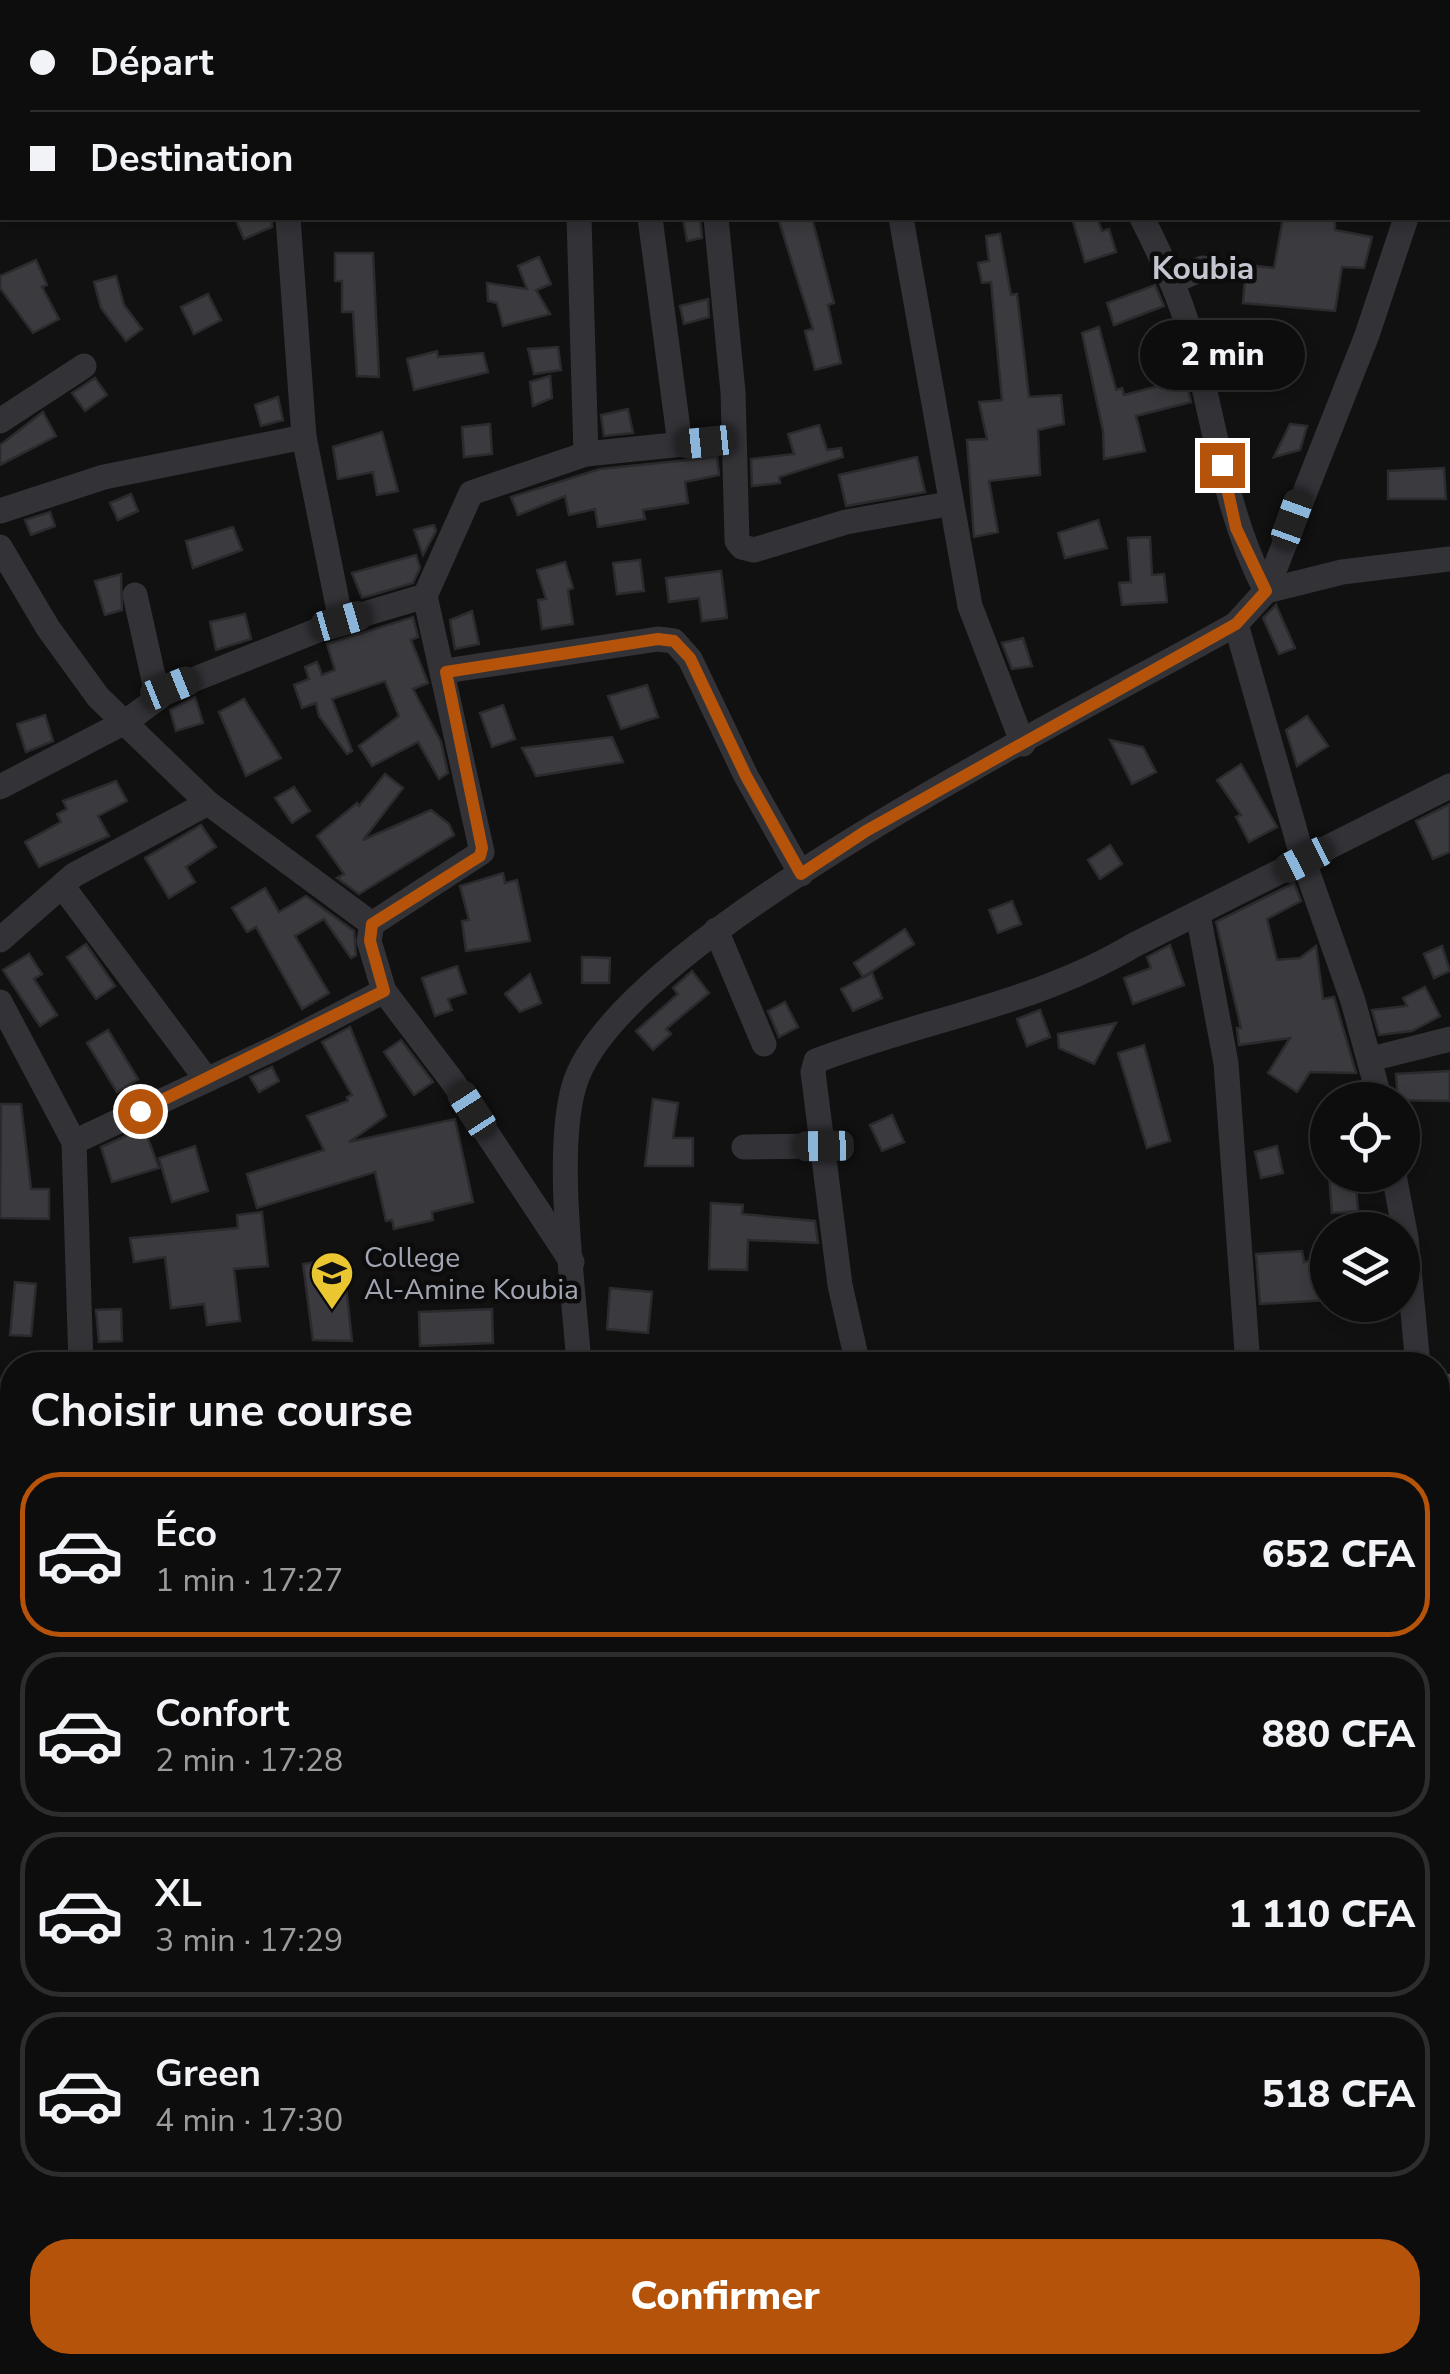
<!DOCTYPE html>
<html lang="fr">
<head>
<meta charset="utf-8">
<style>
  body { margin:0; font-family:"Nunito Sans",sans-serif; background:#1b1b1c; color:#f1f3f6; height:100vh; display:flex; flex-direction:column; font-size:38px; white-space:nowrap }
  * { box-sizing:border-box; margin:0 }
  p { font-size:32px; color:#9a9c9e }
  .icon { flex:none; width:55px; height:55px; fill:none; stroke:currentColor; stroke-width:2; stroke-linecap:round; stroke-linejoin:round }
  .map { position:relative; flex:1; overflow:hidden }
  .drawer { position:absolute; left:0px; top:1352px; width:1450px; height:1022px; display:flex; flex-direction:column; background:#0d0d0e; border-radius:40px 40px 0 0; box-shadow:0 5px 15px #0003,0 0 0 2px #2d2d2e }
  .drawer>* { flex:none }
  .banner { position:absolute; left:0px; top:0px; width:1450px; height:220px; box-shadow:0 5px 15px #0003,0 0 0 2px #2d2d2e; display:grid; align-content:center; height:220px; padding:0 30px; background:#0d0d0e }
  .buttons { position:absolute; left:1310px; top:1082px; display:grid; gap:20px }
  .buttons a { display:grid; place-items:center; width:110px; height:110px; border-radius:50%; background:#0d0d0e; box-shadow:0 5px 15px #0003,0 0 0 2px #2d2d2e; font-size:50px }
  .end { position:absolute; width:45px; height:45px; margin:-22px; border:12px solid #b45309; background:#fff; box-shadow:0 0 0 5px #fff }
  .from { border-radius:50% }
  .bubble { position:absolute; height:70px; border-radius:35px; background:#0d0d0e; box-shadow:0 5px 15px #0003,0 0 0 2px #2d2d2e; font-size:32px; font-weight:800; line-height:70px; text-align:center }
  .car { position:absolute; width:30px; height:60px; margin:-30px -15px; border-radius:12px; box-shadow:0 0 8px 2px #0007; background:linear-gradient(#222 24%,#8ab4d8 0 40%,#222 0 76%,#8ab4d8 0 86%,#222 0) }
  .banner b { display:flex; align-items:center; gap:35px; height:95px; font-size:38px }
  .banner b+b { border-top:2px solid #2d2d2e }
  .banner i { width:25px; height:25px; background:#f1f3f6 }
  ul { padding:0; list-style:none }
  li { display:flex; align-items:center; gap:30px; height:165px; margin:0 20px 15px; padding:0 10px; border:5px solid #2d2d2e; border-radius:40px }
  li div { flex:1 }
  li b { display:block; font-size:38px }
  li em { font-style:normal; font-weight:800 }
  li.selected { border-color:#b45309 }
  li>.icon { width:90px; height:90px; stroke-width:1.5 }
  h2 { padding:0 30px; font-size:45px; line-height:120px }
  .button { display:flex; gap:20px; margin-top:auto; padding:20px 30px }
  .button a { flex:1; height:115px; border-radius:40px; background:#b45309; color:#fff; font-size:40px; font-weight:800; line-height:115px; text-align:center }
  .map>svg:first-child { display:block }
  .building { fill:#3b3b3f; stroke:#2b2b2e; stroke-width:2.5 }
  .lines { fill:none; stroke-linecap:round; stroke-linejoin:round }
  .street { stroke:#323237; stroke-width:25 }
  .primary { stroke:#4e4f56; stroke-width:38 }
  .route { stroke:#b45309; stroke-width:12 }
  .labels { text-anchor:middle; stroke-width:9; stroke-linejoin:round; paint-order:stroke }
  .poi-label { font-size:28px; fill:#a2a5b2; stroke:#0c0c0d; text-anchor:start }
  .quarter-label { font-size:32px; font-weight:bold; fill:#c3c5cf; stroke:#0c0c0d }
</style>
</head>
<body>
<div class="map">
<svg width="1450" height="2374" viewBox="0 0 1450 2374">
  <rect width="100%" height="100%" fill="#111112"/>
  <g class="building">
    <path d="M 235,218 L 272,218 L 272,227 L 244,239 Z"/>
    <path d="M 683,218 L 700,218 L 702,238 L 687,241 Z"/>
    <path d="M 778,218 L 812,218 L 834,303 L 828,305 L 841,363 L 815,370 L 805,331 L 813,329 Z"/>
    <path d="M 1072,218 L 1097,218 L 1102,231 L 1109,229 L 1116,252 L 1085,262 Z"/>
    <path d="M 1283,218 L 1335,218 L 1335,230 L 1372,237 L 1364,268 L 1342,267 L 1335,311 L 1243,303 L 1246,265 L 1274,268 Z"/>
    <path d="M 1000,234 L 1011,295 L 1017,294 L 1029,397 L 1061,395 L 1064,424 L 1038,430 L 1040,475 L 989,481 L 998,532 L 974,537 L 967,440 L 987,439 L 979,402 L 1002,400 L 991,282 L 982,283 L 978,263 L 989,261 L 986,236 Z"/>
    <path d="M 335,253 L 373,253 L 379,377 L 357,376 L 353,312 L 342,312 L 342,281 L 335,281 Z"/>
    <path d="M 539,257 L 551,284 L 536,290 L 550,314 L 503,326 L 497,303 L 488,301 L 487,283 L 527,289 L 518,266 Z"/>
    <path d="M 36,260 L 47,285 L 42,287 L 59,319 L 33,333 L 0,288 L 0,276 Z"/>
    <path d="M 116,276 L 124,305 L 142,329 L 126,341 L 101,308 L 94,282 Z"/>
    <path d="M 1155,285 L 1164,306 L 1114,325 L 1107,303 Z"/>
    <path d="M 208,294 L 221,320 L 194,334 L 181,307 Z"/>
    <path d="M 708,299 L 709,317 L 684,324 L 680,306 Z"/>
    <path d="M 1099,327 L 1116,390 L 1122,388 L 1124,395 L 1185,379 L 1191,402 L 1136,416 L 1145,451 L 1104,459 L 1103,431 L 1082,333 Z"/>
    <path d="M 558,347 L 561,370 L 534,374 L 528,349 Z"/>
    <path d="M 437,351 L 438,357 L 483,353 L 488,372 L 414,390 L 407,359 Z"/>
    <path d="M 550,376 L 552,398 L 533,406 L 530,382 Z"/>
    <path d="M 95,378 L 107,395 L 85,411 L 72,393 Z"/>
    <path d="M 278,397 L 283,420 L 261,426 L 255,405 Z"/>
    <path d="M 628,409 L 633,433 L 604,436 L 601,415 Z"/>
    <path d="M 43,412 L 56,436 L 0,465 L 0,445 Z"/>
    <path d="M 490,424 L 492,454 L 464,457 L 462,427 Z"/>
    <path d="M 1290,424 L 1307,426 L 1300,450 L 1274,457 Z"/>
    <path d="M 819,425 L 827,450 L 841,448 L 843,457 L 779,477 L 780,483 L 752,486 L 751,459 L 794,454 L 788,434 Z"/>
    <path d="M 382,432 L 398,491 L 377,495 L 373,472 L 338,479 L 333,447 Z"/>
    <path d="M 717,457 L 719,475 L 685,482 L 688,503 L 643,510 L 645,519 L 598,527 L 595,509 L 569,515 L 565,496 L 518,515 L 511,497 L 600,469 Z"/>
    <path d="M 917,457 L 925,492 L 846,506 L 839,475 Z"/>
    <path d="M 1444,468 L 1446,499 L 1388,499 L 1388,471 Z"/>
    <path d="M 131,494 L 138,511 L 118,520 L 110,503 Z"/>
    <path d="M 50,512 L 55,526 L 31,535 L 25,520 Z"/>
    <path d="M 1098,520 L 1107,548 L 1065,558 L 1058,533 Z"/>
    <path d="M 434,525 L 436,531 L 423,555 L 414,530 Z"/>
    <path d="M 233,527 L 242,550 L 193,568 L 186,541 Z"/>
    <path d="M 1150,537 L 1152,575 L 1164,574 L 1167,602 L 1122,605 L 1119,583 L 1131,582 L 1128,538 Z"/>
    <path d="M 416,555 L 420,568 L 413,583 L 362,598 L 352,573 Z"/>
    <path d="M 640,560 L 644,591 L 617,594 L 613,563 Z"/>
    <path d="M 565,562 L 573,588 L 568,590 L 573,624 L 542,629 L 538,600 L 546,599 L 537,570 Z"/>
    <path d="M 721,571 L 727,618 L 702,621 L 699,598 L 669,602 L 666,578 Z"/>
    <path d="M 121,574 L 122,610 L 105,615 L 95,581 Z"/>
    <path d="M 1276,605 L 1295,648 L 1279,654 L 1263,618 Z"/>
    <path d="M 472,611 L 479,644 L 455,649 L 450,620 Z"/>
    <path d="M 245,614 L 251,639 L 216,650 L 210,622 Z"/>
    <path d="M 413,617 L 418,637 L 411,640 L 428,683 L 413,689 L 441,742 L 448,773 L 439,779 L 418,742 L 372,766 L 359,746 L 399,716 L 385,681 L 332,699 L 352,751 L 347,754 L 319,716 L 316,703 L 302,708 L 294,685 L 309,679 L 305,667 L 317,662 L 322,675 L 335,670 L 327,644 Z"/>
    <path d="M 1023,638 L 1032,666 L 1012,669 L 1002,643 Z"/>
    <path d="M 647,685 L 658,717 L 621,729 L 608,696 Z"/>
    <path d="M 195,697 L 203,723 L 176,731 L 170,710 Z"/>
    <path d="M 244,699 L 281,758 L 246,776 L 219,712 Z"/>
    <path d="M 503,705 L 515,739 L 492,747 L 480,713 Z"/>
    <path d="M 45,715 L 53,741 L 26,752 L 17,724 Z"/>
    <path d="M 1307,716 L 1328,746 L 1297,766 L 1286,730 Z"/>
    <path d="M 612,737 L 623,762 L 536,776 L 522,748 Z"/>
    <path d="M 1110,740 L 1143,747 L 1156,772 L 1132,784 Z"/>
    <path d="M 1241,764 L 1277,827 L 1249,842 L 1236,817 L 1241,815 L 1217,780 Z"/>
    <path d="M 385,774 L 403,788 L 363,840 L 431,810 L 449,824 L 454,835 L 359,894 L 337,878 L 344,874 L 317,836 L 357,803 L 359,806 Z"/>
    <path d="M 116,781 L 127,801 L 98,816 L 109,836 L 39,867 L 25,842 L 61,822 L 57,814 L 67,809 L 63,801 Z"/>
    <path d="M 294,787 L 310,811 L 292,823 L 275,798 Z"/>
    <path d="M 1450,804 L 1450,852 L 1433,859 L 1416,821 Z"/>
    <path d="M 201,825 L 216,847 L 186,867 L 195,882 L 169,898 L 145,858 Z"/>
    <path d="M 1110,845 L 1122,864 L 1100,879 L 1088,860 Z"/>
    <path d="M 503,873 L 505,883 L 517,880 L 530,941 L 466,951 L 462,921 L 469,920 L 460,886 Z"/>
    <path d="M 1294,883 L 1301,901 L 1267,919 L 1277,960 L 1300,958 L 1316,946 L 1323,999 L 1334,997 L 1356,1073 L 1310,1072 L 1297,1092 L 1268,1073 L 1290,1038 L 1239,1045 L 1237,1028 L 1241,1028 L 1216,922 Z"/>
    <path d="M 265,888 L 279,912 L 306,896 L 354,931 L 356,955 L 351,958 L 324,919 L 295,936 L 329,993 L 302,1009 L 256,927 L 247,932 L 232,908 Z"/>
    <path d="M 1012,901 L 1021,924 L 998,933 L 989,910 Z"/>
    <path d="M 905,929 L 914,944 L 863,977 L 854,963 Z"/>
    <path d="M 86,944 L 115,986 L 96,999 L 67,957 Z"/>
    <path d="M 1170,945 L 1184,985 L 1133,1004 L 1124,978 L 1151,968 L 1147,957 Z"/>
    <path d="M 1442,946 L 1450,971 L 1434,978 L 1424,954 Z"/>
    <path d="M 29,954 L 42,974 L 34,979 L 57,1015 L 40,1026 L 3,970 Z"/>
    <path d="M 582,957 L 610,958 L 609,983 L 582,983 Z"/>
    <path d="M 457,966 L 466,993 L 448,999 L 452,1010 L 435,1016 L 422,978 Z"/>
    <path d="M 692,971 L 709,993 L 666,1029 L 671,1034 L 653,1050 L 636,1031 L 678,994 L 673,988 Z"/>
    <path d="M 872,973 L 882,998 L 853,1011 L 841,989 Z"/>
    <path d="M 530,974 L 541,1003 L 520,1012 L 505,994 Z"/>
    <path d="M 1425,987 L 1440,1016 L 1412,1031 L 1379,1035 L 1372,1010 L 1407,1006 L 1403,998 Z"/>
    <path d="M 785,1002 L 798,1027 L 779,1037 L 768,1011 Z"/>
    <path d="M 1040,1010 L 1050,1037 L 1027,1046 L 1017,1019 Z"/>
    <path d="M 1116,1023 L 1094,1064 L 1059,1048 L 1058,1034 Z"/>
    <path d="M 350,1027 L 386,1116 L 349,1142 L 455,1119 L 473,1202 L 432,1212 L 433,1220 L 394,1229 L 392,1220 L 386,1221 L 375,1172 L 257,1208 L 247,1174 L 324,1150 L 307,1116 L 348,1101 L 347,1097 L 352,1095 L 322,1042 Z"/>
    <path d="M 108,1030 L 138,1079 L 117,1092 L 87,1043 Z"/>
    <path d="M 401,1040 L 433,1082 L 414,1095 L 384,1052 Z"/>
    <path d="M 1144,1045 L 1170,1141 L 1147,1148 L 1118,1053 Z"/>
    <path d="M 272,1067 L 279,1081 L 259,1092 L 250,1077 Z"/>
    <path d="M 1450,1071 L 1450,1101 L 1398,1100 L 1396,1074 Z"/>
    <path d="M 653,1099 L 678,1103 L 673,1138 L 693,1138 L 693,1166 L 645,1166 Z"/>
    <path d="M 1,1104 L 21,1104 L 31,1189 L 49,1189 L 49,1219 L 0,1218 Z"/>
    <path d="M 892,1115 L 904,1142 L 882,1151 L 870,1125 Z"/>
    <path d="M 144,1128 L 159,1168 L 112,1182 L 101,1147 Z"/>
    <path d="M 195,1146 L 208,1191 L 172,1202 L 159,1158 Z"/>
    <path d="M 1277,1146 L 1283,1173 L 1261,1178 L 1255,1152 Z"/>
    <path d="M 1329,1175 L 1355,1175 L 1358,1211 L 1332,1213 Z"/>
    <path d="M 711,1203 L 743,1205 L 742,1214 L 815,1221 L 818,1243 L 748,1240 L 747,1270 L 709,1269 Z"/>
    <path d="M 262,1212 L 268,1266 L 234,1269 L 240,1321 L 207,1325 L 204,1304 L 171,1308 L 165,1257 L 134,1262 L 130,1238 L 238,1228 L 237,1215 Z"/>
    <path d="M 1302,1251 L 1304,1262 L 1328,1258 L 1328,1300 L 1260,1304 L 1256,1254 Z"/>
    <path d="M 343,1258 L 352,1341 L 313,1340 L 303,1264 Z"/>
    <path d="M 15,1282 L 36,1284 L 31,1336 L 10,1335 Z"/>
    <path d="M 610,1288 L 652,1292 L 648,1333 L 607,1329 Z"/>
    <path d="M 121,1309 L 122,1341 L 99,1342 L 96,1310 Z"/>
    <path d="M 492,1309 L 493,1343 L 420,1346 L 419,1312 Z"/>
  </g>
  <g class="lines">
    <g class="street">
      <path d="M 112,0 L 113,2"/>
      <path d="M 430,0 L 431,2"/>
      <path d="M 572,0 L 573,2"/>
      <path d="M 1031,0 L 1032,2"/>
      <path d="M 255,2 L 256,0"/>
      <path d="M 678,2 L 678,0"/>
      <path d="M 1448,71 L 1450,63"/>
      <path d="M 0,116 L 2,115"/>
      <path d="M 288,218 L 304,437 L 341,621"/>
      <path d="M 579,218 L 586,454"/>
      <path d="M 650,218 L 680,444"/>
      <path d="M 716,218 L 733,392 L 737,541 L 742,547 L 754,550 L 846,522 L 948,504"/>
      <path d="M 901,218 L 970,606 L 1023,744"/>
      <path d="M 1142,218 C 1163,259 1182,301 1194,347 C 1216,429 1226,515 1266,591 L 1342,572 L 1450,559"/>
      <path d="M 1172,282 L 1203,268"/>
      <path d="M 0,421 L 84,366"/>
      <path d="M 0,511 L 104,477 L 304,437"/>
      <path d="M 0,547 L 48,628 L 98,697 L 208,803 L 372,924 L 369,941 L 384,991 L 453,1082 L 572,1262"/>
      <path d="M 135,595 L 158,698"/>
      <path d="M 1236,624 L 1303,859 L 1353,1001 L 1380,1100"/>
      <path d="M 445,671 L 658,639 L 674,641 L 690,659 L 746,776 L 801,874"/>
      <path d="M 0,787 L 127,721 L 170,689 L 341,621 L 425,596"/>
      <path d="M 63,887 L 207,1080"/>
      <path d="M 1198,914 L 1226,1063 L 1248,1365"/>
      <path d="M 372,924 L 482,852 L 425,596 L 471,493 L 586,454 L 732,439"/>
      <path d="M 716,930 L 764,1044"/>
      <path d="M 0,940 L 74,875 L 208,803"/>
      <path d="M 0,1002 L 74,1142 L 81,1365"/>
      <path d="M 1371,1059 L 1450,1039"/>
      <path d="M 74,1142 L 275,1048 L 384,991"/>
      <path d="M 744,1147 L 824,1146"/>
      <path d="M 1394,1175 L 1406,1238 L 1418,1365"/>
      <path d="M 579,1365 C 574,1290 554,1155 574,1086 C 616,939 1095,705 1236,624 L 1266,591 L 1367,335 L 1406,218"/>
      <path d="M 858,1365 L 840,1285 L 813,1072 L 816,1061 C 922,1020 1036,1004 1134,945 L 1450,786"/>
      <path d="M 1438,1698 L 1450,1698"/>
      <path d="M 0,1710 L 12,1710"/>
      <path d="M 1438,1950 L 1450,1951"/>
      <path d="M 0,1955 L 12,1955"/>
      <path d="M 1438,2210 L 1450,2210"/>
      <path d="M 0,2220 L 12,2220"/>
      <path d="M 102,2362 L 102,2374"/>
      <path d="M 324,2362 L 324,2374"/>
      <path d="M 505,2362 L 505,2374"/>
      <path d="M 723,2362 L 723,2374"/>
      <path d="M 953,2362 L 953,2374"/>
      <path d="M 1257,2362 L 1258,2374"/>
    </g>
    <g class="primary">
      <path d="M 1438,1392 L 1450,1393"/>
      <path d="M 0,1409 L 12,1409"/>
    </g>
  </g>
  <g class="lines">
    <path class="route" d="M 140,1111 L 384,991 L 370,941 L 372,924 L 480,856 L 482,848 L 446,672 L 658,639 L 674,641 L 690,658 L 746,776 L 801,874 L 866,831 L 1236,624 L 1266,591 L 1236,528 L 1222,465"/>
  </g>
  <defs>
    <g id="university-pin" transform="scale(2.25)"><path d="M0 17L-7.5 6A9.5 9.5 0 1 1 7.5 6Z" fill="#eac730" stroke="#0c0c0d"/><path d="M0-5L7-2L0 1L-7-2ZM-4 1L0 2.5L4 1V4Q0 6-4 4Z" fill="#111"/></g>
  </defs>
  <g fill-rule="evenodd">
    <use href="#university-pin" x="332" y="1273"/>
  </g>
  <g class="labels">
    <g class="poi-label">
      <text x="364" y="1267">College<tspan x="364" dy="32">Al-Amine Koubia</tspan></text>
    </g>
    <g class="quarter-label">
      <text x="1203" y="279">Koubia</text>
    </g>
  </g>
</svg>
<div class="buttons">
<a><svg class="icon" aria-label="locate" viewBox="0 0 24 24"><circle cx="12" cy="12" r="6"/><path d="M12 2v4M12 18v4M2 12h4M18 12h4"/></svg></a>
<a><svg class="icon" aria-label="layers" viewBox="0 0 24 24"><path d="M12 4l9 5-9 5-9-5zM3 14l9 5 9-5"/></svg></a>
</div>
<i class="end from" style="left:140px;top:1111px"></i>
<i class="end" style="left:1222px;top:465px"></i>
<div class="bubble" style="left:1140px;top:320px;width:165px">2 min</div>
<i class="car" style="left:706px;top:442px;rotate:264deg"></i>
<i class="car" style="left:1292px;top:519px;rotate:20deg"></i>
<i class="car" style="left:341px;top:621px;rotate:74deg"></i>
<i class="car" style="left:170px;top:688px;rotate:68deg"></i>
<i class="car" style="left:1304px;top:860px;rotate:243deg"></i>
<i class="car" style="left:472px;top:1110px;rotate:327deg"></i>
<i class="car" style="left:824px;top:1146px;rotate:269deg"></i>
<div class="banner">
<b><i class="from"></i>Départ</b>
<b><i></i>Destination</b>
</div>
<section class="drawer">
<h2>Choisir une course</h2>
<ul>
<li class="selected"><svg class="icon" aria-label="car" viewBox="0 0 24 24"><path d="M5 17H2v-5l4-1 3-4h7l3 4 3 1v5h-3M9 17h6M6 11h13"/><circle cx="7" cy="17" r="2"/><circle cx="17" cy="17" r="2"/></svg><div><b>Éco</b><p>1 min · 17:27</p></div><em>652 CFA</em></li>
<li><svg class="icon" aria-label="car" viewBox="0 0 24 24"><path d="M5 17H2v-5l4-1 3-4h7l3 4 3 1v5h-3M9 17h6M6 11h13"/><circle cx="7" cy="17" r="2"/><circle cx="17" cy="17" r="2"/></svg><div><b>Confort</b><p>2 min · 17:28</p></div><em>880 CFA</em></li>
<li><svg class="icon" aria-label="car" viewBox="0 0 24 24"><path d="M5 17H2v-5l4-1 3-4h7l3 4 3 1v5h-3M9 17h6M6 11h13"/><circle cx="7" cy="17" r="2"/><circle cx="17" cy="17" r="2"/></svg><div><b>XL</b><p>3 min · 17:29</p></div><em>1 110 CFA</em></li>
<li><svg class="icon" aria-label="car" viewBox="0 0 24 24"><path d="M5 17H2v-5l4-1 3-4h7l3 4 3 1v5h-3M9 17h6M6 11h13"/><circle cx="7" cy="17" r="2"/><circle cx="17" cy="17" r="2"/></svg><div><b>Green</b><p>4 min · 17:30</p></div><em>518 CFA</em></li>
</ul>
<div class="button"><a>Confirmer</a></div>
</section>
</div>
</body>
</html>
